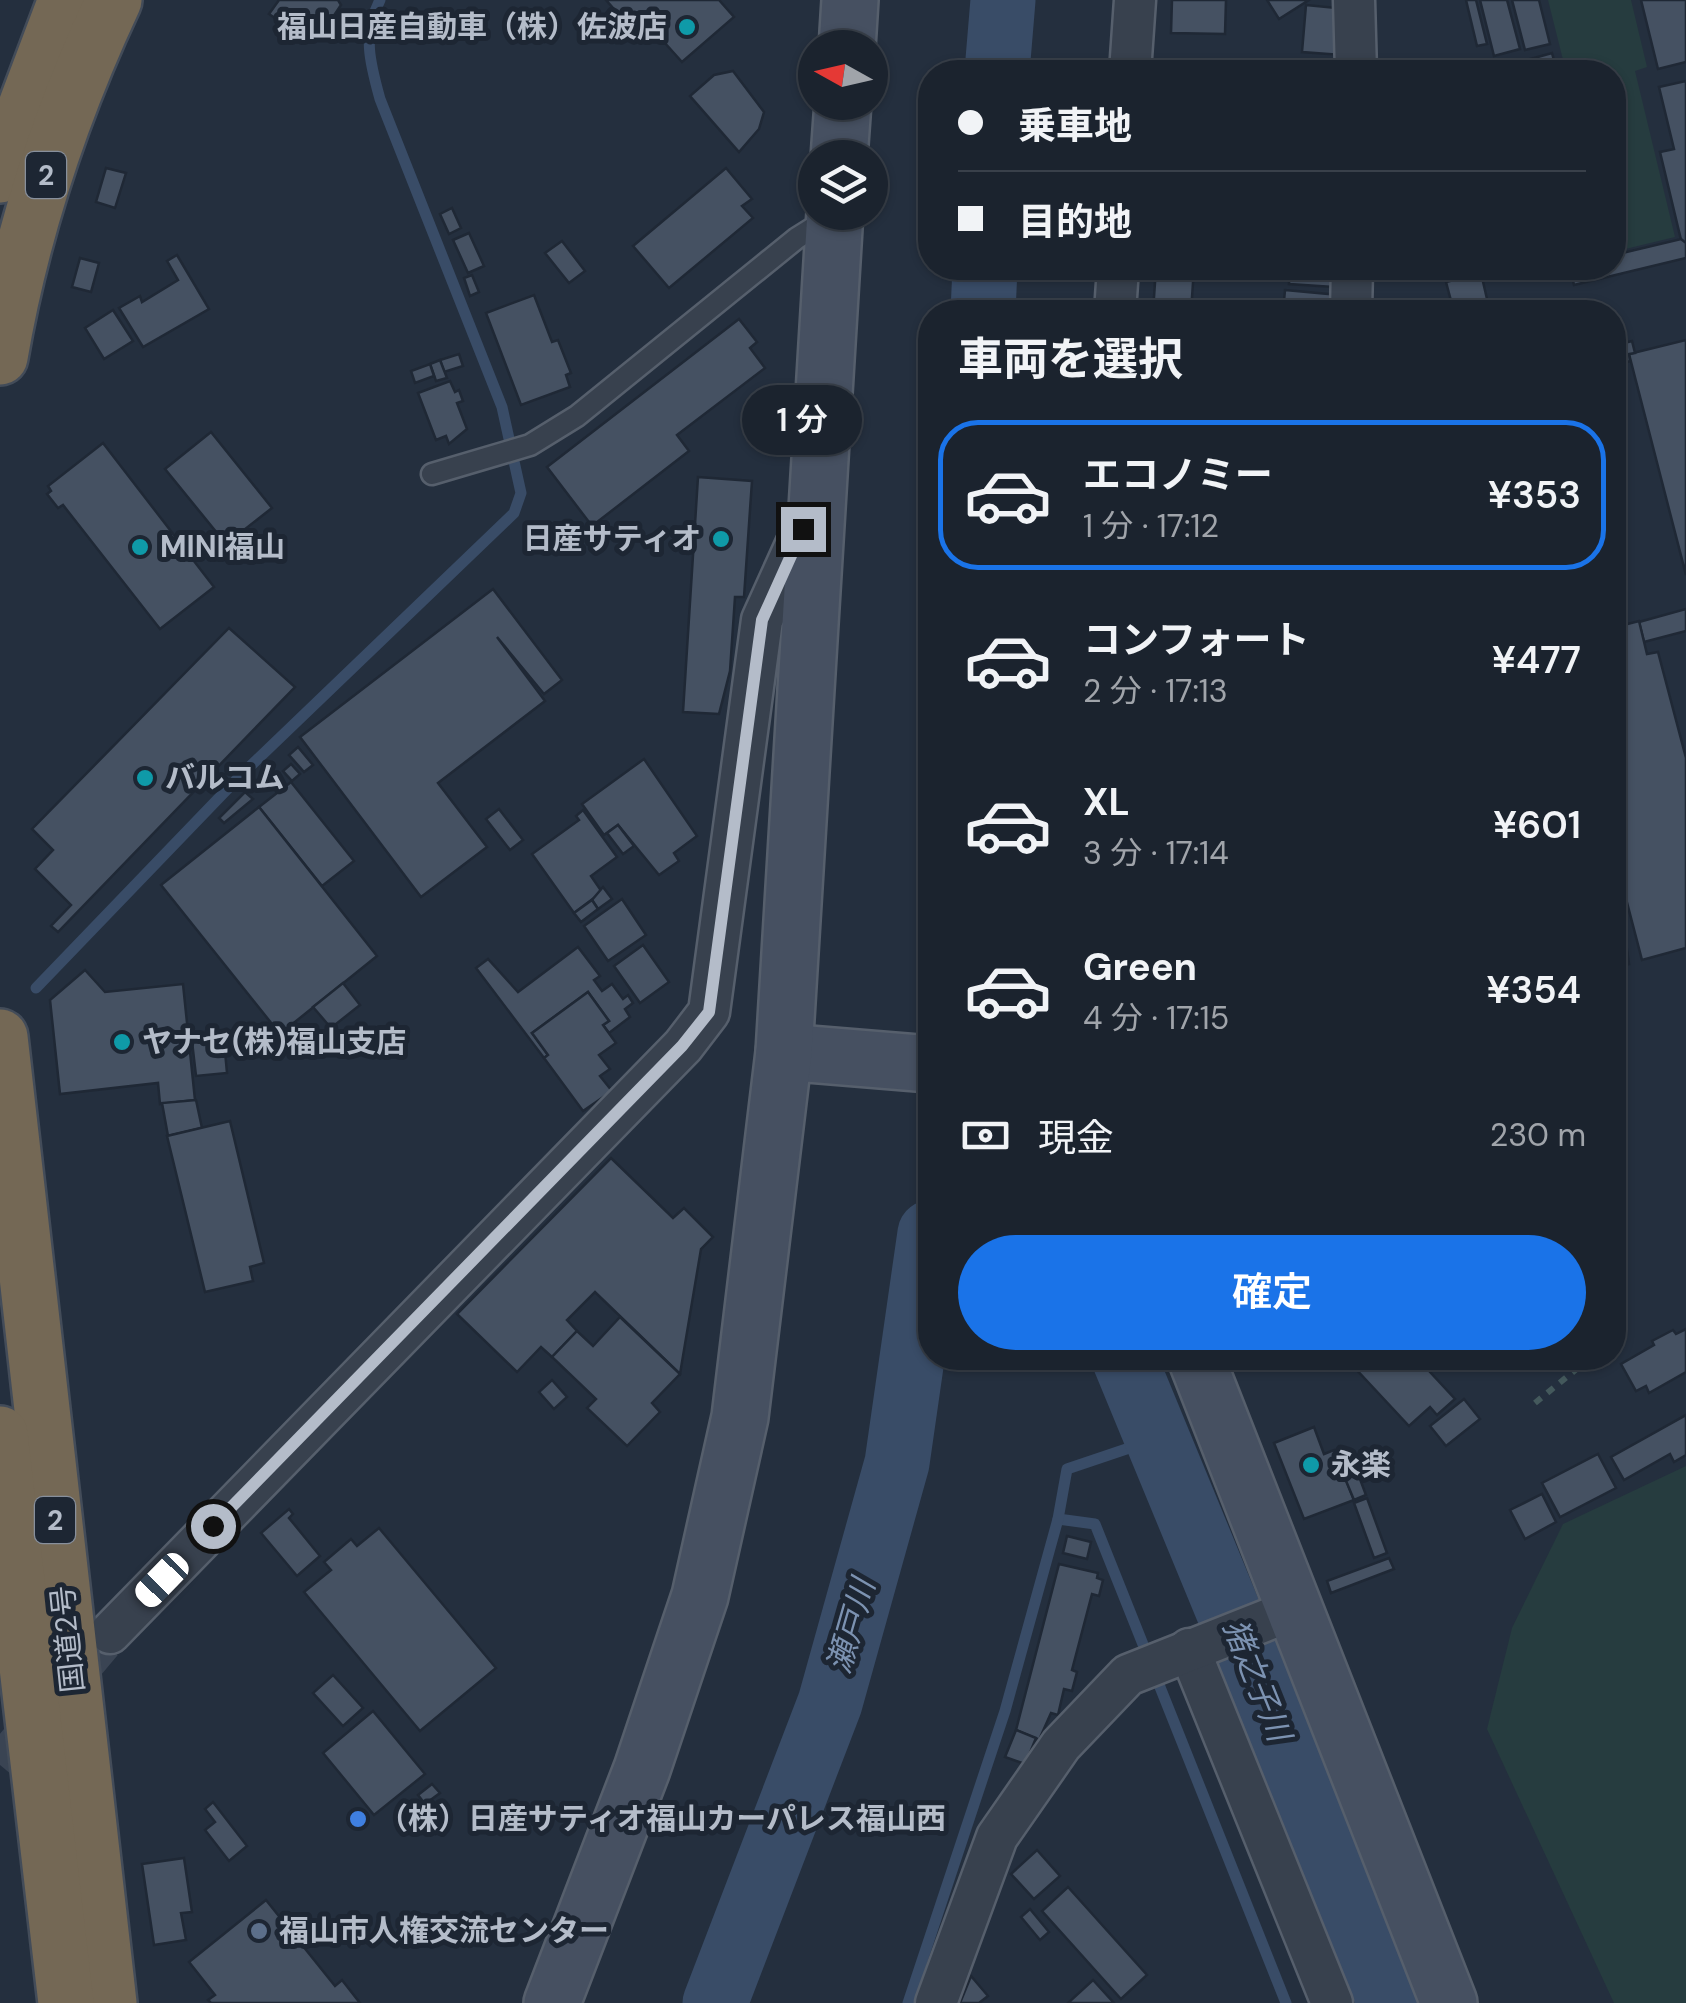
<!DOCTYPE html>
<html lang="ja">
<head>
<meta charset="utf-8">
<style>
  body { margin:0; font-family:"DM Sans","Noto Sans JP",sans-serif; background:#242b36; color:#f1f3f6; height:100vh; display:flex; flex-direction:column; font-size:38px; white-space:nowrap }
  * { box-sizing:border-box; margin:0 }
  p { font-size:32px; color:#a0a4aa }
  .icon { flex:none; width:55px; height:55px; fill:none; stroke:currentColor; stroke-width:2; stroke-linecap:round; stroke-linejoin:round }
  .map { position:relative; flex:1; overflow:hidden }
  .panel { position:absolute; left:918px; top:300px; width:708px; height:1070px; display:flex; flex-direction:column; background:#1b232e; border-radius:40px; box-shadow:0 2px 8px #0004,0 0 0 2px #39404a }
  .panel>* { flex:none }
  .banner { position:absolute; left:918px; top:60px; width:708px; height:220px; border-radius:40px; box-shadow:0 2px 8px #0004,0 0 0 2px #39404a; display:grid; align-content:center; height:220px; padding:0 40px; background:#1b232e }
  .needle { width:65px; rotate:278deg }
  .tools { position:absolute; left:798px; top:30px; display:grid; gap:20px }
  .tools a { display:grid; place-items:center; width:90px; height:90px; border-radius:50%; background:#1b232e; box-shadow:0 2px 8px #0004,0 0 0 2px #39404a; font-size:50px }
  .end { position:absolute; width:45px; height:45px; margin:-22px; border:12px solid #b4bcc9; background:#111; box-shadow:0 0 0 5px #111 }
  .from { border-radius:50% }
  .bubble { position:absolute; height:70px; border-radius:35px; background:#1b232e; box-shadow:0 2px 8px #0004,0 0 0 2px #39404a; font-size:32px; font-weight:600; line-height:70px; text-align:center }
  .car { position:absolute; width:30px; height:60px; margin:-30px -15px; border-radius:12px; box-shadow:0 0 8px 2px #0007; background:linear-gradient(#fff 24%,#345 0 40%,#fff 0 76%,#345 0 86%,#fff 0) }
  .banner b { display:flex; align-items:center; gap:35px; height:95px; font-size:38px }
  .banner b+b { border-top:2px solid #39404a }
  .banner i { width:25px; height:25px; background:#f1f3f6 }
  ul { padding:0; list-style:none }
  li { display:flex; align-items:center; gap:30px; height:150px; margin:0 20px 15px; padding:0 20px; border:5px solid transparent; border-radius:40px }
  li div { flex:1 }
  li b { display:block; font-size:38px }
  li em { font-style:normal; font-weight:600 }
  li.current { border-color:#1a73e8 }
  li>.icon { width:90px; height:90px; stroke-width:1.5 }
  h2 { padding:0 40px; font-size:45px; line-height:120px }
  .pay { display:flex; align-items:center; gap:25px; height:110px; padding:0 40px; font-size:38px }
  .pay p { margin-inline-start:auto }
  .action { display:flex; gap:20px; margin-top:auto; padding:20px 40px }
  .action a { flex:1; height:115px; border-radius:60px; background:#1a73e8; color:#fff; font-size:40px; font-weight:600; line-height:115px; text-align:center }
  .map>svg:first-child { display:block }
  .green { fill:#263c3f }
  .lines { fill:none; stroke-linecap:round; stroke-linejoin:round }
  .stream { stroke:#394c67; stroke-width:11 }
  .river { stroke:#394c67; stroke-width:65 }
  .building { fill:#455162; stroke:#1f2835; stroke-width:2.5 }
  .street-tunnel { stroke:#3a4453; stroke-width:40; stroke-dasharray:40 20; stroke-linecap:butt }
  .lane-casing { stroke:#565f6c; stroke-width:25 }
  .street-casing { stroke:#565f6c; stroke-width:45 }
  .secondary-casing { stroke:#565f6c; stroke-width:60 }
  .highway-casing { stroke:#434c59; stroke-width:60 }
  .path { stroke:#44595c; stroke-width:6; stroke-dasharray:8 8; stroke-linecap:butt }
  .lane { stroke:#38414e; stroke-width:20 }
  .street { stroke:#38414e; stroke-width:40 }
  .secondary { stroke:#465061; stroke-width:55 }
  .highway { stroke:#746855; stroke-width:55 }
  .route { stroke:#b4bcc9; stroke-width:12 }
  .culture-dot { fill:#0f9aa8; stroke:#1d2633; stroke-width:4 }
  .shop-dot { fill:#3f7fe0; stroke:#1d2633; stroke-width:4 }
  .service-dot { fill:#5c6f8a; stroke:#1d2633; stroke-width:4 }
  .labels { text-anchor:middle; stroke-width:10; stroke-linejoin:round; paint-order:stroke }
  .shield { fill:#1d2633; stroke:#878f9c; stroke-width:2.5 }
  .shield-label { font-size:28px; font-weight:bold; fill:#b4bcc9 }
  .poi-label { font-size:30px; font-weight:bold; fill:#b4bcc9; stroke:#1d2633; text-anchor:start }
  .street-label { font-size:30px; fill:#b4bcc9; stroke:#1d2633 }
  .water-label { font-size:32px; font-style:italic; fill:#7c92b1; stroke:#1d2633 }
</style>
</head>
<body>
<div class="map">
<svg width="1686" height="2003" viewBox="0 0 1686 2003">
  <rect width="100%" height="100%" fill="#242f3e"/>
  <g class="green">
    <path d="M 1548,0 L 1631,0 L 1647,67 L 1635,71 L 1675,237 L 1613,252 L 1612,72 L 1566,72 Z"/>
    <path d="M 1686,1466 L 1686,2003 L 1614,2003 L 1487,1729 L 1512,1628 L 1563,1524 Z"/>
  </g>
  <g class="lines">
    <g class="stream">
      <path d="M 36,988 L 240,776 L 514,513 L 521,493 L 502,407 L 380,99 C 370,63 362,35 380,0"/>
      <path d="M 1058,1519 L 1095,1524 L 1286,2003"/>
      <path d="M 908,2003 L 1005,1711 L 1058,1519 L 1067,1469 L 1156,1439"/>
    </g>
    <g class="river">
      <path d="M 997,72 L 1003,0"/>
      <path d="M 983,312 L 985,268"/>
      <path d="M 1124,1358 L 1390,2003"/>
      <path d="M 715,2003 L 830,1703 L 897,1463 L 930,1233"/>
    </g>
  </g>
  <g class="building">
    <path d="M 279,0 L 338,0 L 341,5 L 319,38 L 315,35 L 310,42 L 269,14 Z"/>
    <path d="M 606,0 L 719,0 L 734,17 L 682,62 L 646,22 L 634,32 Z"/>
    <path d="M 1172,0 L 1226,0 L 1225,34 L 1171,33 Z"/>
    <path d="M 1267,0 L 1309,0 L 1279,19 Z"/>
    <path d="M 1466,0 L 1476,0 L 1487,44 L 1477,46 Z"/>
    <path d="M 1480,0 L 1507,0 L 1520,49 L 1494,56 Z"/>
    <path d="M 1512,0 L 1539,0 L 1550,44 L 1525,50 Z"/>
    <path d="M 1641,0 L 1686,0 L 1686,62 L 1658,69 Z"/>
    <path d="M 1306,5 L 1347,9 L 1342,55 L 1302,52 Z"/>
    <path d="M 1552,53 L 1557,72 L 1530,72 L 1527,60 Z"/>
    <path d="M 1523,60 L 1526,72 L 1499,72 L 1497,65 Z"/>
    <path d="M 1200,61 L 1229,63 L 1228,71 L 1260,72 L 1178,72 L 1200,71 Z"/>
    <path d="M 1345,61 L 1345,72 L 1306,72 L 1306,62 Z"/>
    <path d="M 733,71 L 764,112 L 759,129 L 739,152 L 690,96 L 714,75 Z"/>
    <path d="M 1686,81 L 1686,243 L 1682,244 L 1660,152 L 1674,149 L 1659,87 Z"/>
    <path d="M 106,168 L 126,173 L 115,208 L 96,202 Z"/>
    <path d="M 726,168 L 752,199 L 742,206 L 753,218 L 669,288 L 633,246 Z"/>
    <path d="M 452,208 L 461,228 L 449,234 L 440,214 Z"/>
    <path d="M 469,233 L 484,266 L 468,273 L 453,240 Z"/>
    <path d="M 1681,239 L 1686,243 L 1686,258 L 1574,285 L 1570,268 L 1612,268 L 1618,254 Z"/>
    <path d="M 562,241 L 585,271 L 569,283 L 545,253 Z"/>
    <path d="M 177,255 L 209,309 L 143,347 L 119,308 L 140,296 L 142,302 L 178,280 L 167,261 Z"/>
    <path d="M 80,258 L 99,263 L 91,292 L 72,287 Z"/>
    <path d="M 1156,268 L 1194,268 L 1191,312 L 1153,312 Z"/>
    <path d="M 1290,268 L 1335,268 L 1334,287 L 1289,284 Z"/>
    <path d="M 1481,273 L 1490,312 L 1454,312 L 1446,282 Z"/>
    <path d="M 472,275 L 479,292 L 470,296 L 464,278 Z"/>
    <path d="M 1285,290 L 1339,295 L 1337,312 L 1283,312 Z"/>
    <path d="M 534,295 L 552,342 L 558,340 L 571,373 L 566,375 L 570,387 L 521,405 L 486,313 Z"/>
    <path d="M 113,310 L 133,341 L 104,359 L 85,328 Z"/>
    <path d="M 739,319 L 757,342 L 750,348 L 765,368 L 677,435 L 689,451 L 592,526 L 547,467 Z"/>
    <path d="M 1686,340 L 1686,575 L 1629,354 Z"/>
    <path d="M 1632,341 L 1635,353 L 1629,354 L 1630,361 L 1612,366 L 1612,346 Z"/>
    <path d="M 459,354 L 463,366 L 444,372 L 440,360 Z"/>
    <path d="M 440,360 L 447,378 L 436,381 L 430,364 Z"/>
    <path d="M 430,364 L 434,376 L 415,383 L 411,371 Z"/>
    <path d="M 450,381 L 455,392 L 459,390 L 463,401 L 457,403 L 467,429 L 449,444 L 446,436 L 436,440 L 418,393 Z"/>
    <path d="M 211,432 L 272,508 L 226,544 L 165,469 Z"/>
    <path d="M 103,443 L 214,587 L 160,629 L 63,505 L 58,508 L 47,494 L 51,491 L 48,486 Z"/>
    <path d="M 698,477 L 752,481 L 744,597 L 735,597 L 730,671 L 719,714 L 683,712 Z"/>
    <path d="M 493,589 L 562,680 L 544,694 L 497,637 L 545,701 L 438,783 L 487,847 L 421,897 L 300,737 Z"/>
    <path d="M 1686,609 L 1686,631 L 1644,642 L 1639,622 Z"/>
    <path d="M 1639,621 L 1647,654 L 1658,652 L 1686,758 L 1686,948 L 1642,960 L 1612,845 L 1612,628 Z"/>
    <path d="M 229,628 L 295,687 L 58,932 L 51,926 L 71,905 L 35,869 L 53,850 L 32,829 Z"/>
    <path d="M 298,747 L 313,765 L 304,772 L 289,755 Z"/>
    <path d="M 644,759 L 697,836 L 674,853 L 679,861 L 659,875 L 618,825 L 604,835 L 582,804 Z"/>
    <path d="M 291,764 L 300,774 L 292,781 L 283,771 Z"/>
    <path d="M 291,782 L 354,861 L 322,886 L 259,807 Z"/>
    <path d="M 245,792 L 253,799 L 224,823 L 219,818 Z"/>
    <path d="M 259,807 L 377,956 L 280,1034 L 161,885 Z"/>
    <path d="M 499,809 L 523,840 L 510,850 L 486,819 Z"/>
    <path d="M 583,810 L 617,857 L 591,876 L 602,892 L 574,913 L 532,854 L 579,820 L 576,816 Z"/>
    <path d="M 618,825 L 634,846 L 623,854 L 607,833 Z"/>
    <path d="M 603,887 L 612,899 L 598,909 L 592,900 Z"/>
    <path d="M 622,899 L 646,935 L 608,961 L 584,926 Z"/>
    <path d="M 592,900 L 598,909 L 581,922 L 574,913 Z"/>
    <path d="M 643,945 L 669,982 L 640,1003 L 614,966 Z"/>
    <path d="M 578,947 L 600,976 L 594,980 L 602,991 L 612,984 L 623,999 L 628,995 L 633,1003 L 625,1009 L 630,1017 L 609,1033 L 603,1025 L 609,1021 L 588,992 L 532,1033 L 548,1055 L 544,1058 L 476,968 L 488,959 L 518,992 Z"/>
    <path d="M 1627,950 L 1629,964 L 1621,966 L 1618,952 Z"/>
    <path d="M 85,970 L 105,992 L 183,984 L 195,1100 L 160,1104 L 158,1083 L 60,1094 L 50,1000 Z"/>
    <path d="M 343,983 L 360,1005 L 331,1028 L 313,1007 Z"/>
    <path d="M 588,992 L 609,1021 L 603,1025 L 616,1043 L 599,1055 L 610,1069 L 600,1076 L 612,1091 L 583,1111 L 544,1058 L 548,1055 L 532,1033 Z"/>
    <path d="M 223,1030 L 227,1073 L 196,1076 L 191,1033 Z"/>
    <path d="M 196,1100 L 202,1128 L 168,1136 L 162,1103 Z"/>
    <path d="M 230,1121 L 264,1263 L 250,1267 L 253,1281 L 205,1292 L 167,1136 Z"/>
    <path d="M 611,1158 L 673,1218 L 684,1208 L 713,1237 L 701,1249 L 680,1374 L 595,1292 L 567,1320 L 577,1331 L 552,1357 L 541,1347 L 517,1372 L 457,1314 Z"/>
    <path d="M 620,1317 L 680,1374 L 652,1403 L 660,1412 L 627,1446 L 587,1408 L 596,1399 L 552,1357 L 577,1331 L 593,1346 Z"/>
    <path d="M 1686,1329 L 1686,1372 L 1649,1393 L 1646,1386 L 1636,1391 L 1621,1364 L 1654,1345 L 1652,1341 L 1673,1330 L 1676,1334 Z"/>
    <path d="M 1356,1358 L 1417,1358 L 1455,1399 L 1437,1415 L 1430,1407 L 1409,1426 L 1354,1367 L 1360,1361 Z"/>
    <path d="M 552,1380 L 567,1397 L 554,1409 L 539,1392 Z"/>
    <path d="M 1464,1399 L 1480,1419 L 1446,1446 L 1430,1426 Z"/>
    <path d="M 1686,1415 L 1686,1455 L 1674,1462 L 1670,1454 L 1624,1480 L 1611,1457 Z"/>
    <path d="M 1314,1427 L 1324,1454 L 1334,1450 L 1354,1500 L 1304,1519 L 1274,1443 Z"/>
    <path d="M 1598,1454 L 1616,1488 L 1560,1517 L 1542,1483 Z"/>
    <path d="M 1357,1471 L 1366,1495 L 1354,1500 L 1344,1476 Z"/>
    <path d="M 1542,1494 L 1556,1522 L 1525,1539 L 1510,1510 Z"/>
    <path d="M 1367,1498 L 1387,1553 L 1374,1558 L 1354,1503 Z"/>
    <path d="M 289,1509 L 293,1514 L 289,1518 L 320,1556 L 297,1576 L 261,1533 Z"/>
    <path d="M 379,1528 L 496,1668 L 420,1731 L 304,1592 L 331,1570 L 324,1562 L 351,1539 L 357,1546 Z"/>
    <path d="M 1067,1536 L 1091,1542 L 1087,1559 L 1063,1553 Z"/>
    <path d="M 1389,1558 L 1394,1569 L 1331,1593 L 1327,1581 Z"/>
    <path d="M 1059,1564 L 1098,1573 L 1097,1578 L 1103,1580 L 1099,1596 L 1092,1594 L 1072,1670 L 1077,1672 L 1072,1691 L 1064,1689 L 1058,1715 L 1051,1713 L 1039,1740 L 1016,1730 Z"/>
    <path d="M 333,1675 L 363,1708 L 343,1726 L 313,1693 Z"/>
    <path d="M 373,1711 L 425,1774 L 374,1815 L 323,1753 Z"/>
    <path d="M 1016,1730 L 1036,1738 L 1027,1760 L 1022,1763 L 1005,1757 Z"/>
    <path d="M 432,1784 L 440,1793 L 425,1804 L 418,1795 Z"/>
    <path d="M 213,1802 L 247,1846 L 229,1861 L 205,1830 L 215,1822 L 205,1809 Z"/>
    <path d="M 1037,1850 L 1060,1876 L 1034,1899 L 1011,1874 Z"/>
    <path d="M 184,1858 L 192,1912 L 181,1913 L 186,1940 L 154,1945 L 142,1864 Z"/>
    <path d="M 1068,1887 L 1147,1975 L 1121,1999 L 1042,1911 Z"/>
    <path d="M 266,1900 L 335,1986 L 342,1980 L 360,2003 L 211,2003 L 208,2000 L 215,1995 L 189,1962 Z"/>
    <path d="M 1030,1909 L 1049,1932 L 1040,1940 L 1021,1917 Z"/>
    <path d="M 971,1976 L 988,1996 L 979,2003 L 960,2003 Z"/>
    <path d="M 1093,1980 L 1114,2003 L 1068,2003 Z"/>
  </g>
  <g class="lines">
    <path class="street-tunnel" d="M 0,1765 L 110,1633"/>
    <g class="lane-casing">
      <path id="lane" d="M 432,474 L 530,445 L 577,416 L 797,238 L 829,218"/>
    </g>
    <g class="street-casing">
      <g id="street">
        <path d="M 1354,0 L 1356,72"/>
        <path d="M 1130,72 L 1135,0"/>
        <path d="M 1115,312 L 1118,268"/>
        <path d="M 1351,312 L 1352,268"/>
        <path d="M 110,1633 L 683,1046 L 709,1012 L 762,620 L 809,516"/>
        <path d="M 1189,1649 L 1332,2003"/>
        <path d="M 936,2003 L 997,1837 L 1061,1745 L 1128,1675 L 1292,1610"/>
      </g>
    </g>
    <g class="secondary-casing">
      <g id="secondary">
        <path d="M 847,48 L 850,0"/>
        <path d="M 839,158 L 843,102"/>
        <path d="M 784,1052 L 930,1064"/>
        <path d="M 1196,1358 L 1449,2003"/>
        <path d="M 552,2003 L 642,1769 L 700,1596 L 740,1417 L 784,1052 L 835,212"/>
      </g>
    </g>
    <g class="highway-casing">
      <g id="highway">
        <path d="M 0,175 L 66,0"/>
        <path d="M 0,357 C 21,234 61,113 114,0"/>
        <path d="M 0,1037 L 109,2003"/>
        <path d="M 0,1434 L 66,2003"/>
      </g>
    </g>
    <path class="path" d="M 1535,1403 L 1579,1367 L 1581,1358"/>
    <use href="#lane" class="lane"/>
    <use href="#street" class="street"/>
    <use href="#secondary" class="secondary"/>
    <use href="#highway" class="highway"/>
  </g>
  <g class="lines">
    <path class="route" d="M 213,1526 L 682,1046 L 709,1012 L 762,620 L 803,529"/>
  </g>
  <g class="culture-dot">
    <circle cx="687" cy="27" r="10"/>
    <circle cx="721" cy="539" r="10"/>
    <circle cx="140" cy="547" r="10"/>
    <circle cx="145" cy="778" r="10"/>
    <circle cx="122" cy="1042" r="10"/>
    <circle cx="1311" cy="1465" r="10"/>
  </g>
  <circle class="shop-dot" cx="358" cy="1819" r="10"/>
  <circle class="service-dot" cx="259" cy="1931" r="10"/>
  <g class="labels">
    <g class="shield">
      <rect x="26" y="152" width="40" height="46" rx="8"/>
      <rect x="35" y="1497" width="40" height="46" rx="8"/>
    </g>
    <g class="shield-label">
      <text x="46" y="185">2</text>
      <text x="55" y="1530">2</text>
    </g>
    <g class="poi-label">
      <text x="667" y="37" text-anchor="end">福山日産自動車（株）佐波店</text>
      <text x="701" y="549" text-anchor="end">日産サティオ</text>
      <text x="160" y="557">MINI福山</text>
      <text x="165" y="788">バルコム</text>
      <text x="142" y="1052">ヤナセ(株)福山支店</text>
      <text x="1331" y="1475">永楽</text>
      <text x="378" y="1829">（株）日産サティオ福山カーパレス福山西</text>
      <text x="279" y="1941">福山市人権交流センター</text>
    </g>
    <g class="street-label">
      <text transform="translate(68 1639) rotate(-96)" y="10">国道2号</text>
    </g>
    <g class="water-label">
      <text transform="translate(851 1626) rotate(-74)" y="11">瀬戸川</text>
      <text transform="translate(1257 1680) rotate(68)" y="11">猪之子川</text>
    </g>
  </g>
</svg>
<div class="tools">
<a><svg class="needle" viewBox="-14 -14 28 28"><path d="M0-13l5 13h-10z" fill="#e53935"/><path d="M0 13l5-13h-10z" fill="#a0a4aa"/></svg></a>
<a><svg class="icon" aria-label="layers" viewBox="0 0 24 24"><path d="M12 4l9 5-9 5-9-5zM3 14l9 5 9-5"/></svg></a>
</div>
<i class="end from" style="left:213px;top:1526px"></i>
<i class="end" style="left:803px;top:529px"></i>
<div class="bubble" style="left:742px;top:385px;width:120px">1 分</div>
<i class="car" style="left:162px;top:1580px;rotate:224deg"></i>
<div class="banner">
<b><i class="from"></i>乗車地</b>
<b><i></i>目的地</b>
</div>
<section class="panel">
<h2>車両を選択</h2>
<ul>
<li class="current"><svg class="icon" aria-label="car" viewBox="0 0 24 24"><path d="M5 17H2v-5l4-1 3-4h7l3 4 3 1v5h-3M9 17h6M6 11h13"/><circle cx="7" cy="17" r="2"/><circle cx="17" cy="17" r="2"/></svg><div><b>エコノミー</b><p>1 分 · 17:12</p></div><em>¥353</em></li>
<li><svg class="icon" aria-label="car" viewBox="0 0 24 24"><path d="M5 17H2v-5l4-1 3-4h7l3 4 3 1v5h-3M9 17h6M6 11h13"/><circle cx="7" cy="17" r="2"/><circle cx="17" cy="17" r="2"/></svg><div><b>コンフォート</b><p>2 分 · 17:13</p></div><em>¥477</em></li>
<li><svg class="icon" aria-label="car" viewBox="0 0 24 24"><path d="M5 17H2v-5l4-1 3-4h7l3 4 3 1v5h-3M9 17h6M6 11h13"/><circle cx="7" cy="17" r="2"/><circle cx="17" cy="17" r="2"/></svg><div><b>XL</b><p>3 分 · 17:14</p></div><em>¥601</em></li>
<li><svg class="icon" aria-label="car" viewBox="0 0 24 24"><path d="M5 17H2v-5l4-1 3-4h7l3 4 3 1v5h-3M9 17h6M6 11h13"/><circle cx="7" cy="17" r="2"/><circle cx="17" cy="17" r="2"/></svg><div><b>Green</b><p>4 分 · 17:15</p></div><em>¥354</em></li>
</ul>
<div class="pay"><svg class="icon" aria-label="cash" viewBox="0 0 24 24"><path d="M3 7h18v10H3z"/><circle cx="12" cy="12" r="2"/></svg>現金<p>230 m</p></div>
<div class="action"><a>確定</a></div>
</section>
</div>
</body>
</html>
